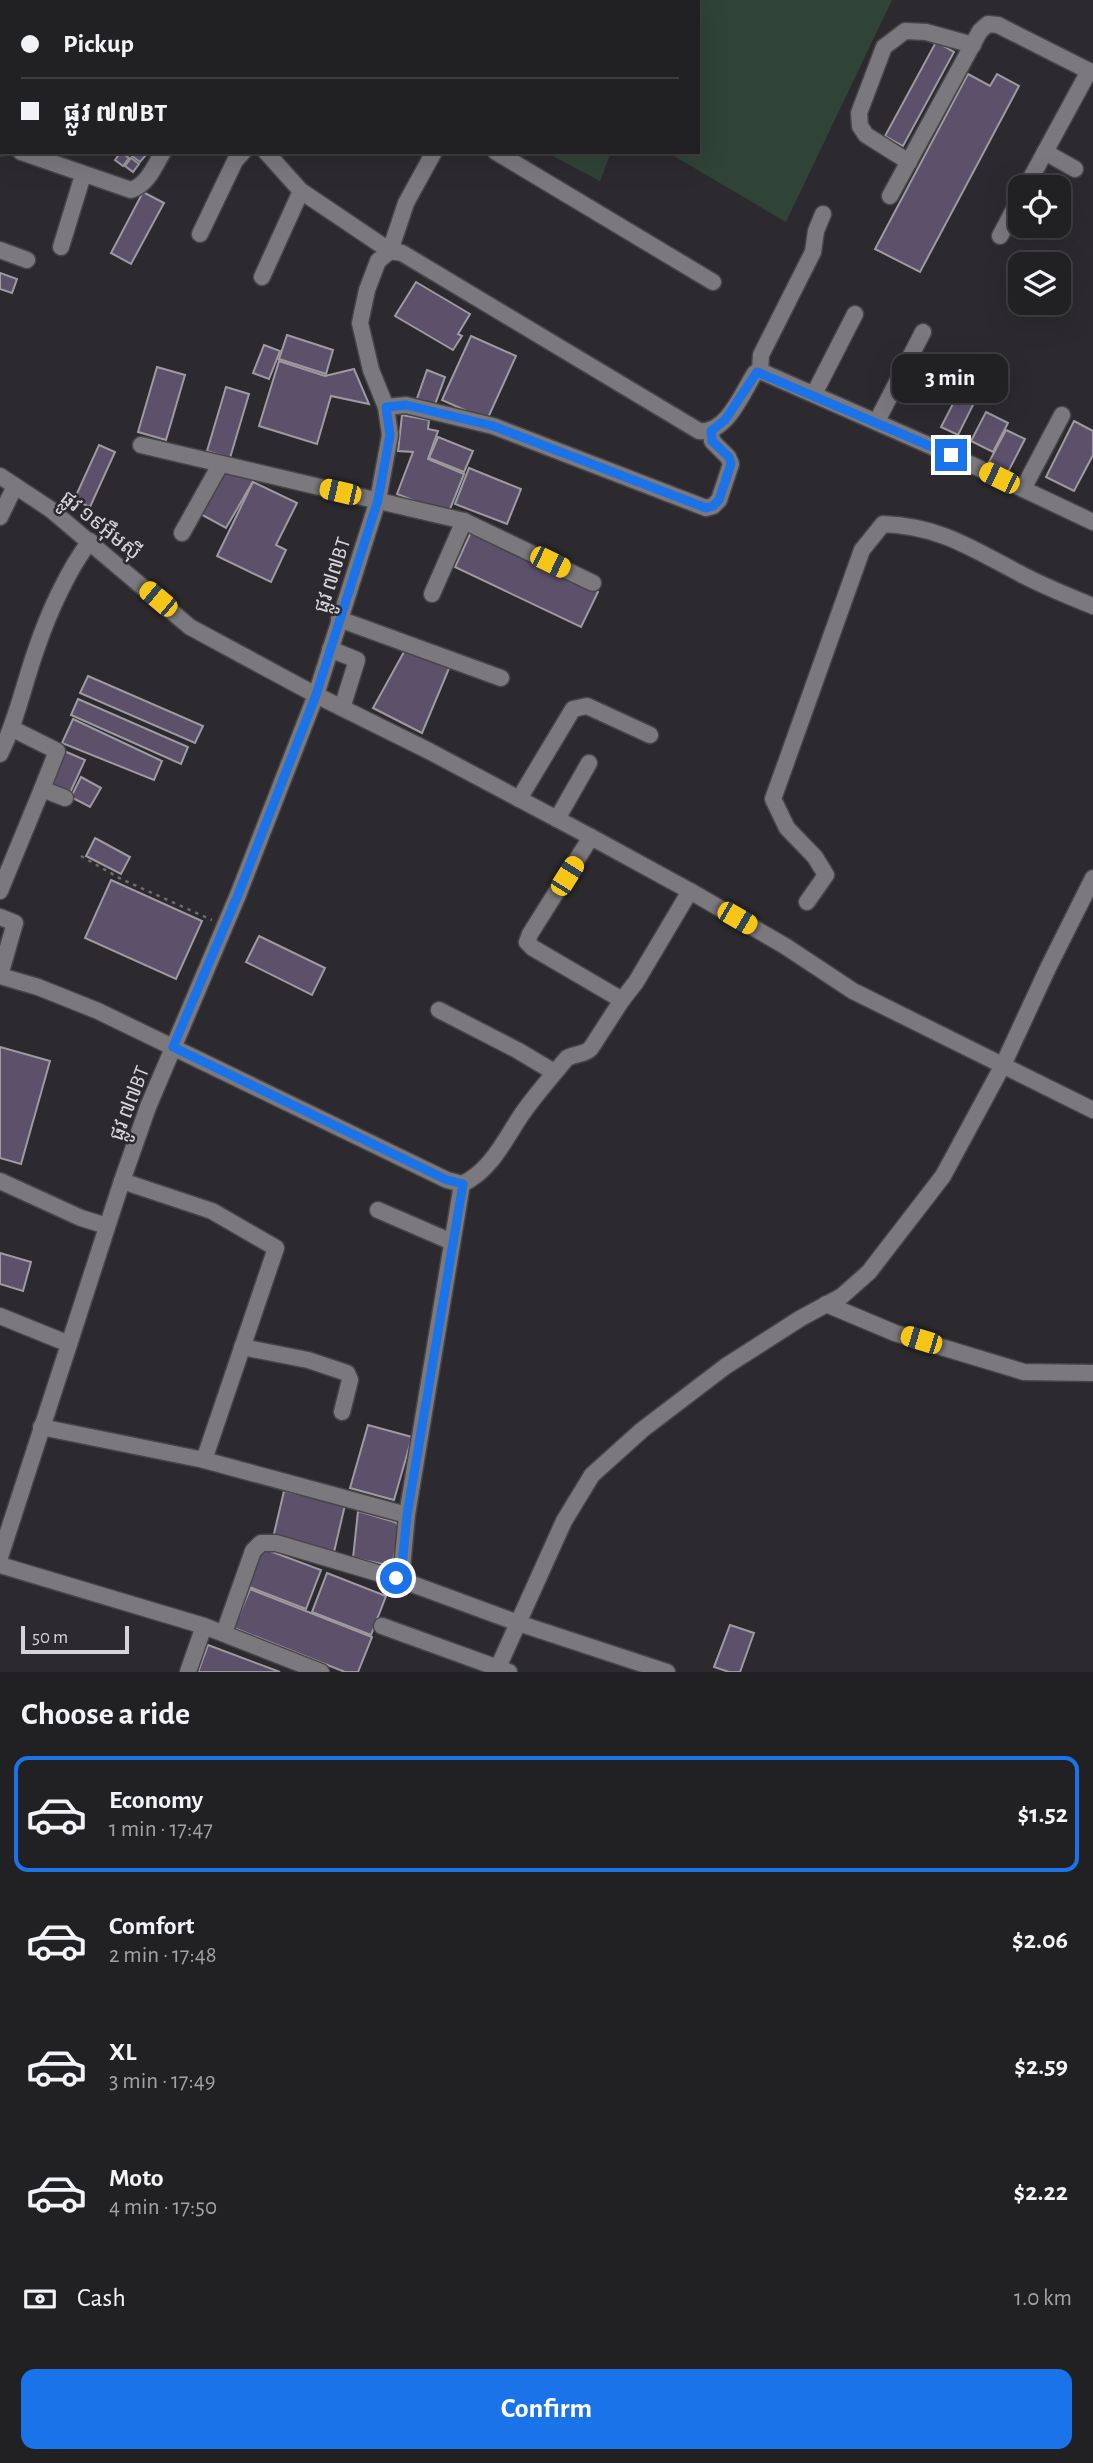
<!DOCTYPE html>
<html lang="en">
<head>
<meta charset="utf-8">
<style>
  body { margin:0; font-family:"Alegreya Sans","Noto Sans Khmer",sans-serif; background:#2d2d2f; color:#f1f3f6; height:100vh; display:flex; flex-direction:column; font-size:26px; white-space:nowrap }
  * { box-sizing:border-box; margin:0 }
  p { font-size:23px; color:#a2a3a5 }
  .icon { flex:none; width:38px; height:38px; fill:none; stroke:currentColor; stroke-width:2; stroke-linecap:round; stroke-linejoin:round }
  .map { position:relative; height:1672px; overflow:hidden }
  .panel { display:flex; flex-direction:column; background:#212022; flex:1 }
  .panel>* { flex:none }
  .guide { position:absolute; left:0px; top:0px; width:700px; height:154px; box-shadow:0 7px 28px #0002,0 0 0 2px #3e3e40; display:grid; align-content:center; height:154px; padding:0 21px; background:#212022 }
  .tools { position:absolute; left:1008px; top:175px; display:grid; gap:14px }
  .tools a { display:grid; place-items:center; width:63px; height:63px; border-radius:14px; background:#212022; box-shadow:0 7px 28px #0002,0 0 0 2px #3e3e40; font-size:35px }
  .scale { position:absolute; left:21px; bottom:18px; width:108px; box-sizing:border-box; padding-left:7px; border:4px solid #d5d4d6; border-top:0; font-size:19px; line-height:24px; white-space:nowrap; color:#d5d4d6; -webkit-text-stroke:5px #2c2a2e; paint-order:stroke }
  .end { position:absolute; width:32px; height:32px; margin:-16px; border:9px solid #1a73e8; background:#fff; box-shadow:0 0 0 4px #fff }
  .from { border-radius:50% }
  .bubble { position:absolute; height:49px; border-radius:14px; background:#212022; box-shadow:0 7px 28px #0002,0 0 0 2px #3e3e40; font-size:23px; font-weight:700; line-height:49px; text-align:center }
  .car { position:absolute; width:21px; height:42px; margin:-21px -10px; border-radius:9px; box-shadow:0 0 5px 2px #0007; background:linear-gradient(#f5c518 24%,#345 0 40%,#f5c518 0 76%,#345 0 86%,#f5c518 0) }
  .guide b { display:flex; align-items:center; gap:24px; height:66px; font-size:26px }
  .guide b+b { border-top:2px solid #3e3e40 }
  .guide i { width:18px; height:18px; background:#f1f3f6 }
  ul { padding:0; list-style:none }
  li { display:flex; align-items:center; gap:21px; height:116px; margin:0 14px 10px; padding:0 7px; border:4px solid transparent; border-radius:14px }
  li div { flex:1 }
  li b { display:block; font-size:26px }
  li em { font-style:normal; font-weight:700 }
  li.selected { border-color:#1a73e8 }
  li>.icon { width:63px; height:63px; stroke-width:1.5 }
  h2 { padding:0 21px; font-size:32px; line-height:84px }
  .pay { display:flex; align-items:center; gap:18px; height:77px; padding:0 21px; font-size:26px }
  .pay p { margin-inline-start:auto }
  .primary-button { display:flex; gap:14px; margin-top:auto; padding:14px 21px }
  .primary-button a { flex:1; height:80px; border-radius:14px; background:#1a73e8; color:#fff; font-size:28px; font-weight:700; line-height:80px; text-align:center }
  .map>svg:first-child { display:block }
  .green { fill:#304337 }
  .building { fill:#5c506b; stroke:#9d9ba0; stroke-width:2 }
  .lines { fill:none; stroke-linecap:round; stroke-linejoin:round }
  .minor-casing { stroke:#464548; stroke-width:19 }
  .path { stroke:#6b6a6d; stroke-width:2.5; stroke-dasharray:3.5 5; stroke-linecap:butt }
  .minor { stroke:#7b797e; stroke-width:16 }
  .route { stroke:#1a73e8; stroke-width:9 }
  .labels { text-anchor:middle; stroke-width:5; stroke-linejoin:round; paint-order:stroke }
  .street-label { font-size:21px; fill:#d5d4d6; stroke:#2c2a2e }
</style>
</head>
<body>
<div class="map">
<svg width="1093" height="1672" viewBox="0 0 1093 1672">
  <rect width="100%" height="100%" fill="#2c2a2e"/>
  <g class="green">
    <path d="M 210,0 L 892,0 L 786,222 L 667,152 L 698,152 L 698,2 L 211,2 Z"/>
    <path d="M 545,152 L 611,152 L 600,181 Z"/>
  </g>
  <g class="building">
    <path d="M 936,42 L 954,52 L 903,146 L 885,136 Z"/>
    <path d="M 968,74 L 990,86 L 997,74 L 1019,86 L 920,272 L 875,249 Z"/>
    <path d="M 121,152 L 129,158 L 123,166 L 115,160 Z"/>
    <path d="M 135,152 L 146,155 L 140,162 L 132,156 Z"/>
    <path d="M 131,158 L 139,164 L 133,172 L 125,166 Z"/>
    <path d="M 143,192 L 164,203 L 131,264 L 111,253 Z"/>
    <path d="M 0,273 L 17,279 L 12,293 L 0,289 Z"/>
    <path d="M 416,282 L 470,314 L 458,334 L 462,336 L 453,350 L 395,316 Z"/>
    <path d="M 287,335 L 333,350 L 326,374 L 279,359 Z"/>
    <path d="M 471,336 L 516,356 L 487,420 L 442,400 Z"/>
    <path d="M 264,345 L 280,351 L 269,379 L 253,373 Z"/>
    <path d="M 279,361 L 325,376 L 354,369 L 369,404 L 331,396 L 317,444 L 259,426 Z"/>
    <path d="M 157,367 L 185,375 L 166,440 L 138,432 Z"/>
    <path d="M 972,367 L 988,375 L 958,435 L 941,427 Z"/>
    <path d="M 427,370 L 445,377 L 433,410 L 415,404 Z"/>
    <path d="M 226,387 L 249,394 L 230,458 L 207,451 Z"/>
    <path d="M 986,412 L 1008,423 L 993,452 L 971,441 Z"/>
    <path d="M 402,415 L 429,420 L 428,429 L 438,431 L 428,459 L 464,474 L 448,514 L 397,494 L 413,452 L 398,451 Z"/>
    <path d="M 1074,421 L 1093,431 L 1093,455 L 1074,491 L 1046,477 Z"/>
    <path d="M 1006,430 L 1025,439 L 1008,472 L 989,462 Z"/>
    <path d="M 438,437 L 473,451 L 464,472 L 429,458 Z"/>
    <path d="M 99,445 L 115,452 L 90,507 L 74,500 Z"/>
    <path d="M 469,468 L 521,489 L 507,524 L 455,504 Z"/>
    <path d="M 221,470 L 255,478 L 226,528 L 197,512 Z"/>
    <path d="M 253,482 L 297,503 L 276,545 L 286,550 L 271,582 L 217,556 Z"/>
    <path d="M 471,532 L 598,592 L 581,627 L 455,567 Z"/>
    <path d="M 405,650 L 450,666 L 422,733 L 373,708 Z"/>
    <path d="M 88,676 L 203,726 L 195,743 L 80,693 Z"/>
    <path d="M 78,699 L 188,747 L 181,764 L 71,715 Z"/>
    <path d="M 73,719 L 162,761 L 154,780 L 62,743 Z"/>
    <path d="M 62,750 L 85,760 L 69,795 L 46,785 Z"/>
    <path d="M 81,777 L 101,788 L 90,807 L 71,797 Z"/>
    <path d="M 95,838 L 130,857 L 121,874 L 86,856 Z"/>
    <path d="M 111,880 L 202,921 L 176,979 L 85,938 Z"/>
    <path d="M 259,936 L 325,968 L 312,995 L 246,962 Z"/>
    <path d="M 0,1047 L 50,1061 L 21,1164 L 0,1158 Z"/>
    <path d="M 0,1253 L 31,1262 L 23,1291 L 0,1284 Z"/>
    <path d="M 368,1425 L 412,1437 L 394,1500 L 350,1488 Z"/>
    <path d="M 284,1491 L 345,1505 L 334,1552 L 273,1538 Z"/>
    <path d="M 358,1511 L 395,1522 L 400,1527 L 392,1566 L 353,1558 Z"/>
    <path d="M 262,1548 L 321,1570 L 306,1609 L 247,1586 Z"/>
    <path d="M 327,1573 L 386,1596 L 371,1635 L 312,1612 Z"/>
    <path d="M 250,1589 L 372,1637 L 358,1672 L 345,1672 L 234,1628 Z"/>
    <path d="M 730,1625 L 754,1633 L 740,1672 L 729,1672 L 714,1667 Z"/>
    <path d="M 208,1645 L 280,1672 L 198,1672 Z"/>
  </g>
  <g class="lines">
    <g class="minor-casing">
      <g id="minor">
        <path d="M 169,0 L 171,2"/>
        <path d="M 445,2 L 445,0"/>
        <path d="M 0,147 L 2,147"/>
        <path d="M 21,152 L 131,190 C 148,184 154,167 163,152"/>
        <path d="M 266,152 L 301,191 L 390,251 L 406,203 L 434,152"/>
        <path d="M 496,152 L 713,282"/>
        <path d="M 1045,152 L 1075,169"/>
        <path d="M 909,162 L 866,135 L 860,126 L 859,113 L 884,47 L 905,31 L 926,32 L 973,45"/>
        <path d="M 1026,187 L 1089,71"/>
        <path d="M 890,196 L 980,31 L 988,24 L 998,25 L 1093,73"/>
        <path d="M 200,234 L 235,161 L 243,152"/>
        <path d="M 1000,236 L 1020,198"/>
        <path d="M 61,247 L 83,175"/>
        <path d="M 0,250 L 27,260"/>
        <path d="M 262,277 L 301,191"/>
        <path d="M 760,371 L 951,455 L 1093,522"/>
        <path d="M 760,371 L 761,355 L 813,252 L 816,231 L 823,214"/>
        <path d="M 814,394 L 855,314"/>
        <path d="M 386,407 L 406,405 L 493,426 L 706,508 L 713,506 L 719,500 L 731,464 L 728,457 L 712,441 L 711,431"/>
        <path d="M 877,421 L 923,332"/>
        <path d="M 141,445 L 464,521 L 593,583"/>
        <path d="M 0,476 L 50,509 L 190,627 L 316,695 L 429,751 L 591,837 L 690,891 L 785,946 L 853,991 L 1093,1110"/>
        <path d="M 1023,489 L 1062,415"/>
        <path d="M 0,517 L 15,486"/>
        <path d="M 182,533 L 220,465"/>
        <path d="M 432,594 L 464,521"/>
        <path d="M 339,619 L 501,678"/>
        <path d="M 330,649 L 357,660 L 342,708"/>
        <path d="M 13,729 L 57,751 L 42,789 L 65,798"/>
        <path d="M 0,754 C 17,720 24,683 37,647 C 49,612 68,570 90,541"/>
        <path d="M 519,799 L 573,709 L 587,706 L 650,735"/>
        <path d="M 557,819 L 589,763"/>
        <path d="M 591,837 L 530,934 L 527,942 L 533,948 L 622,1000"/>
        <path d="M 0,891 L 42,789"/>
        <path d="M 807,902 L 826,875 L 815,857 L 787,828 L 773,799 L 862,550 L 883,524 C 939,526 971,548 1019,573 C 1043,586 1068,596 1093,606"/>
        <path d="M 0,917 L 15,923 L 0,975"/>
        <path d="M 0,976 L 38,987 L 98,1011 L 447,1180 L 462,1184 C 491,1171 505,1139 522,1114 C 536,1094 552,1076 567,1058 C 576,1053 585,1055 591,1048 L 622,1000 L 636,982 L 690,891"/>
        <path d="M 439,1010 L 517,1050 L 554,1072"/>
        <path d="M 0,1181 L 81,1218 L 107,1226"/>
        <path d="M 122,1181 L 212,1211 L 276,1248 L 204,1460"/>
        <path d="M 462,1184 L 407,1515 L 401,1578 L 404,1581 L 518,1623 L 667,1672"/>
        <path d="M 378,1210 L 452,1242"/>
        <path d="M 826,1304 L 895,1333 L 1024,1372 L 1093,1373"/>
        <path d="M 0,1316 L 69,1344"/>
        <path d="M 242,1347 L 308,1360 L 347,1373 L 350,1380 L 342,1412"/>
        <path d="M 41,1427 L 204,1460 L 407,1515"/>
        <path d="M 0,1557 L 122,1181 L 148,1107 L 238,895 L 316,695 L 378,500 L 390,435 L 386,407 L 371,370 L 360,323 L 367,290 L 378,261 L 390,251 L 402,253 L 699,431 C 727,434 742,393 755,373 L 760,371"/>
        <path d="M 0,1565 L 204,1626 L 321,1672"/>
        <path d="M 382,1626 L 509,1672"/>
        <path d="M 224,1633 L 253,1551 L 261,1543 L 276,1543 L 391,1577 L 401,1578"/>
        <path d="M 188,1672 L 204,1626"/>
        <path d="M 496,1672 L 564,1521 L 592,1475 L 642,1430 L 726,1366 L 801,1318 L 842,1296 L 869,1272 L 943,1176 L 1003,1065 L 1048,968 L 1093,878"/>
      </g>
    </g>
    <path class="path" d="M 81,856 L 121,879 L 212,920"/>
    <use href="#minor" class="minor"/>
  </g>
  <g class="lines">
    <path class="route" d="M 396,1578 L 401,1577 L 407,1515 L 463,1184 L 447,1180 L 173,1047 L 238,895 L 316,695 L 378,500 L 390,435 L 386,407 L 406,405 L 493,426 L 706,508 L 713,506 L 719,500 L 731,464 L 729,457 L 712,441 L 711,431 L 725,420 L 757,372 L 951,455"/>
  </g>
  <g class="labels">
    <g class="street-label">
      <text transform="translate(101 525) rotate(39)" y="7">ផ្លូវ ១៩អ៊ឹមស៊ី</text>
      <text transform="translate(332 575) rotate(-72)" y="7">ផ្លូវ ៧៧BT</text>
      <text transform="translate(129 1103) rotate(-69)" y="7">ផ្លូវ ៧៧BT</text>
    </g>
  </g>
</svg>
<div class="tools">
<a><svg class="icon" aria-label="locate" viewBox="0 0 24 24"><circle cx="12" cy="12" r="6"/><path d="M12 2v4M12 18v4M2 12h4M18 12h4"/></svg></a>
<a><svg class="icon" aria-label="layers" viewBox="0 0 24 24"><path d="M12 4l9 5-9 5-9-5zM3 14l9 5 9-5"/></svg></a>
</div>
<div class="scale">50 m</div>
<i class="end from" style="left:396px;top:1578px"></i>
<i class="end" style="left:951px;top:455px"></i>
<div class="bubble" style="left:892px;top:354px;width:116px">3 min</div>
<i class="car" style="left:999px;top:478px;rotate:296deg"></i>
<i class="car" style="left:340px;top:492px;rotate:283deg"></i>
<i class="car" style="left:550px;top:562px;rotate:116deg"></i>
<i class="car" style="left:158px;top:599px;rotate:310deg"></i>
<i class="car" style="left:567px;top:876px;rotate:32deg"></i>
<i class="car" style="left:737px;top:918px;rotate:120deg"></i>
<i class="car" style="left:921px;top:1340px;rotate:287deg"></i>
<div class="guide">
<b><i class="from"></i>Pickup</b>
<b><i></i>ផ្លូវ ៧៧BT</b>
</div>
</div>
<section class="panel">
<h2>Choose a ride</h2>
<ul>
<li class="selected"><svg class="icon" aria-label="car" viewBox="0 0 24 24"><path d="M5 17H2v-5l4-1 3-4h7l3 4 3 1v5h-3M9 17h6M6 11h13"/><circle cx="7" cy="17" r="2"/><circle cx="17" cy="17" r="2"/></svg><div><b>Economy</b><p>1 min · 17:47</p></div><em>$1.52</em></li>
<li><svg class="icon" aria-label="car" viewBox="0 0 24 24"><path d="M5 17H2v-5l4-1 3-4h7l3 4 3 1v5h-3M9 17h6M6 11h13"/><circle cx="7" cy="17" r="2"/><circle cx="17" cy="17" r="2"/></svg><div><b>Comfort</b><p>2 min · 17:48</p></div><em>$2.06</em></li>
<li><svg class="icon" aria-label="car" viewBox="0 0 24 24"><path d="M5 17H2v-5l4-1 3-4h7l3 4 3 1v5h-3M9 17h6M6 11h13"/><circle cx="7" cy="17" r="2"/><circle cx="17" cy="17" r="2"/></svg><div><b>XL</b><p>3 min · 17:49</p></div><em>$2.59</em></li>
<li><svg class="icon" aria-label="car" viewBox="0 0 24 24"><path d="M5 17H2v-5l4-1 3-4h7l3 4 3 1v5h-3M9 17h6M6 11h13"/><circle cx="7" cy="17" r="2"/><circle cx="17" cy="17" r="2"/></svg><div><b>Moto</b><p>4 min · 17:50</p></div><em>$2.22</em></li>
</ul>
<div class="pay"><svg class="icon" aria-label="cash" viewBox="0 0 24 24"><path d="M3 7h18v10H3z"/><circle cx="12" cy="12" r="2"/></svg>Cash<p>1.0 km</p></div>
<div class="primary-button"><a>Confirm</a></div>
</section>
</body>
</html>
